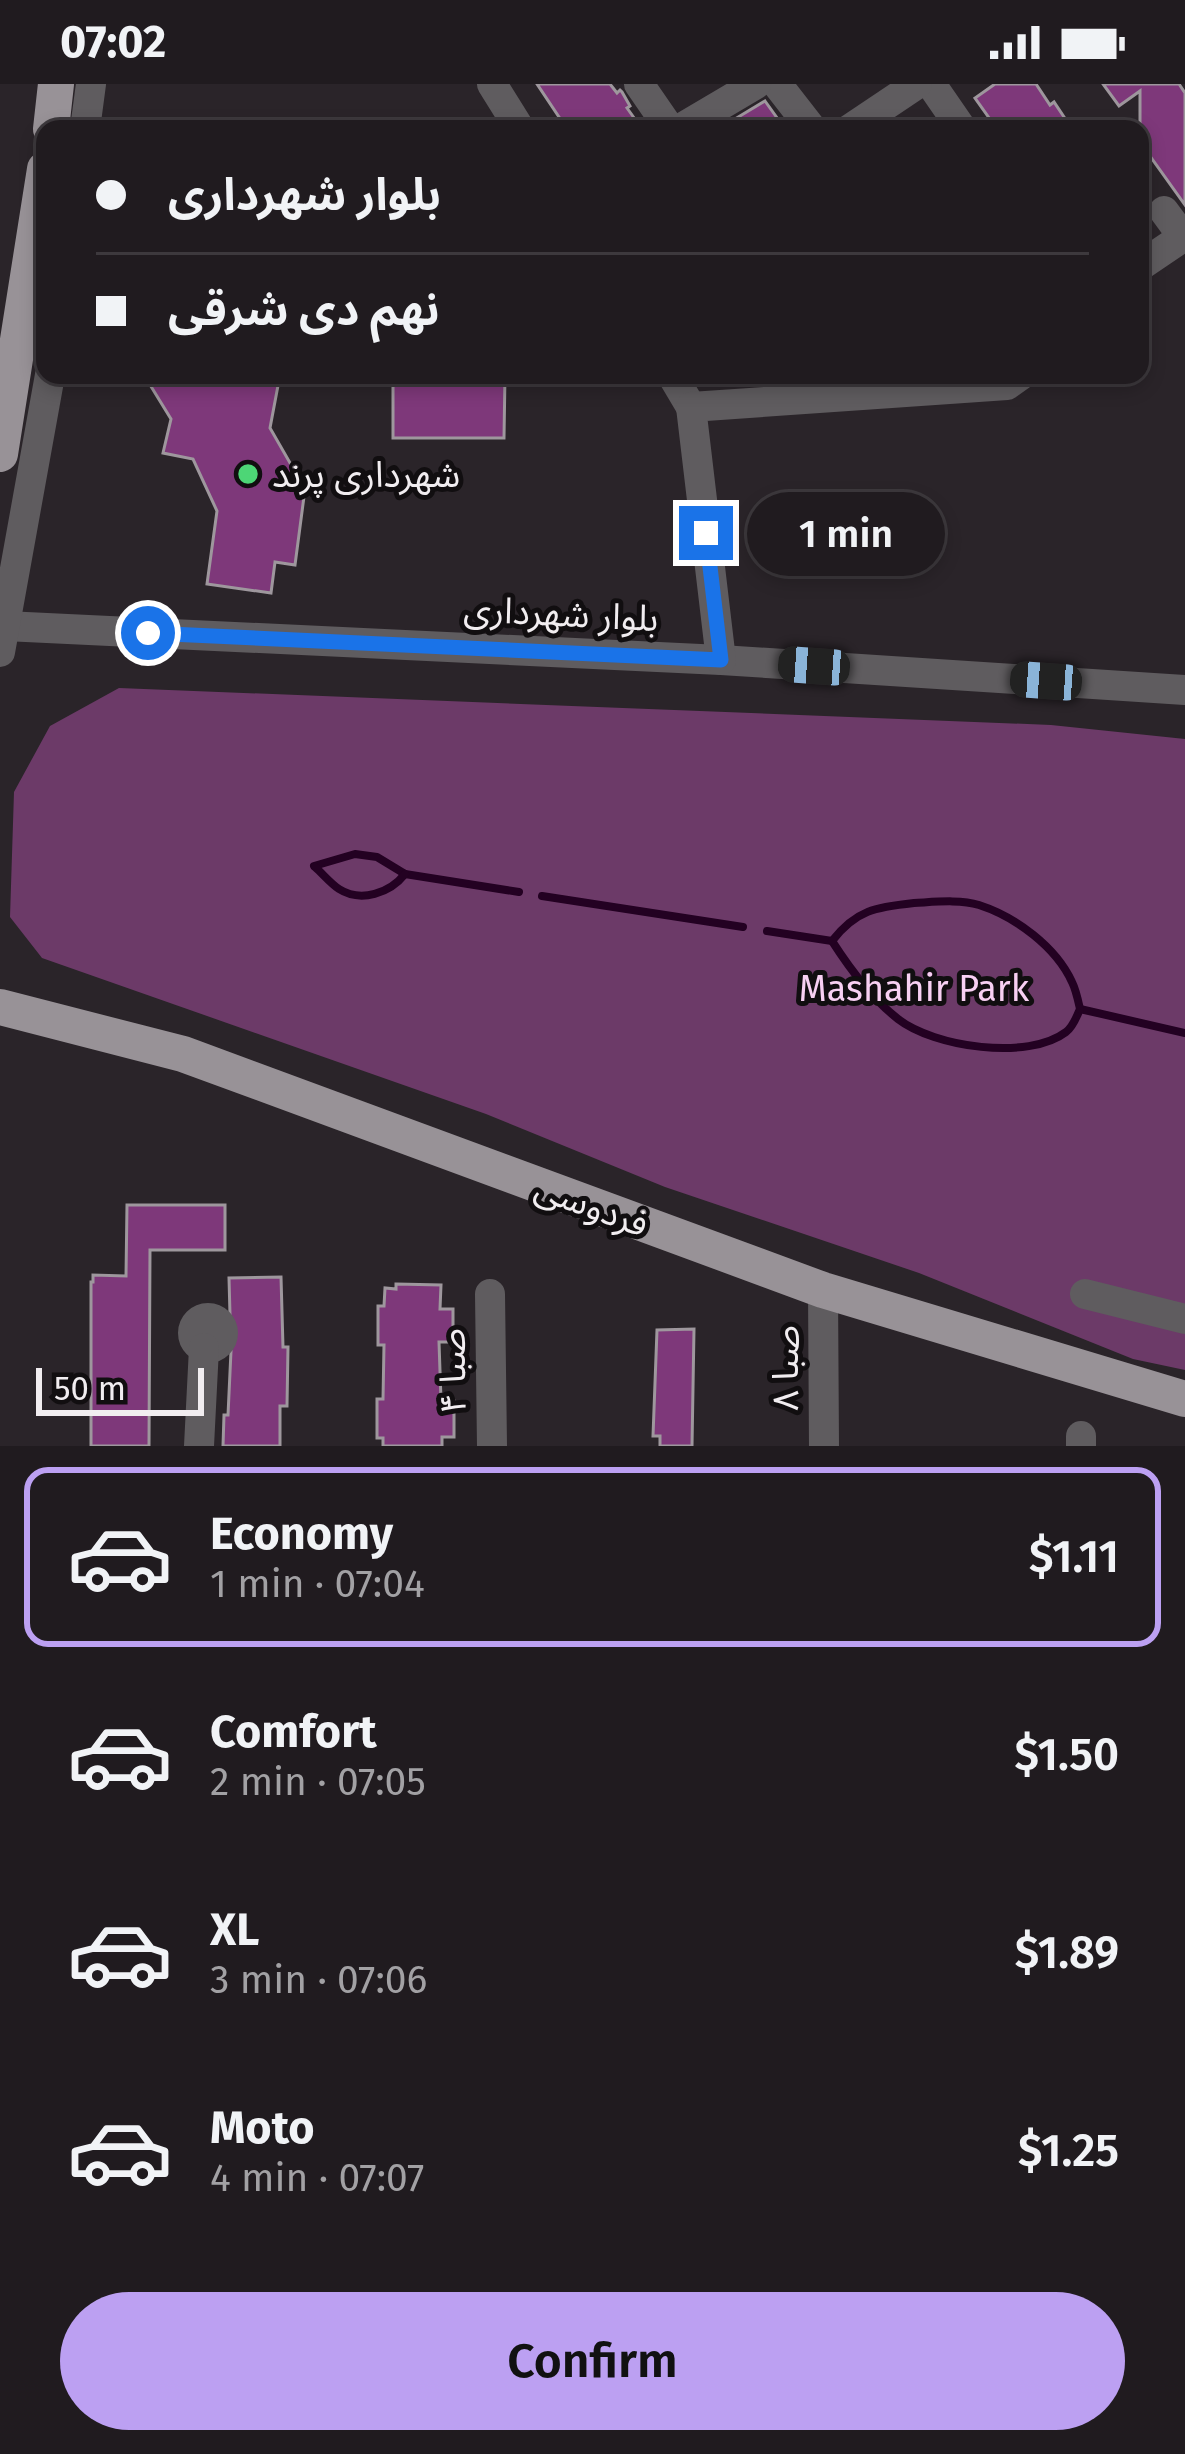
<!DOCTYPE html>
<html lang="en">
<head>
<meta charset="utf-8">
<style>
  body { margin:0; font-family:"Fira Sans","Noto Sans Arabic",sans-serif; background:#2d282c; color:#f1f3f6; height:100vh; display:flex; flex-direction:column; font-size:45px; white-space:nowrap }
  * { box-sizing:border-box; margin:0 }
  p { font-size:39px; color:#a2a1a4 }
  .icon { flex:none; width:66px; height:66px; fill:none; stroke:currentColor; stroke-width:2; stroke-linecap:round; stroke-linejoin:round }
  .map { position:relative; height:1362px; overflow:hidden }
  .details { display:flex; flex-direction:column; background:#201b1f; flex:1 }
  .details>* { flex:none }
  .banner { position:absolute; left:36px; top:36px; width:1113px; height:264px; border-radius:24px; box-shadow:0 6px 18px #0003,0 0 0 3px #3d393d; display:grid; align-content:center; height:264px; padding:0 60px; background:#201b1f }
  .scale { position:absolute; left:36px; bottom:30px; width:168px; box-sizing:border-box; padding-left:12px; border:6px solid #f1edf0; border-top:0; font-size:33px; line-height:42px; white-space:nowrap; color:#f1edf0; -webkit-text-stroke:9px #110e10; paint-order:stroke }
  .end { position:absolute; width:54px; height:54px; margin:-27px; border:15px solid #1a73e8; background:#fff; box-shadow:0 0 0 6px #fff }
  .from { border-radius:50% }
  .bubble { position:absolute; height:84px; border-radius:42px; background:#201b1f; box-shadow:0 6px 18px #0003,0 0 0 3px #3d393d; font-size:39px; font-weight:600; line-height:84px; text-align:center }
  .car { position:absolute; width:36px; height:72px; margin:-36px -18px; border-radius:15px; box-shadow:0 0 9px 3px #0007; background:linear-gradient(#222 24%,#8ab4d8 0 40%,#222 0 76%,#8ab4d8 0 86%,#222 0) }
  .banner b { display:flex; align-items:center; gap:42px; height:114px; font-size:45px }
  .banner b+b { border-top:3px solid #3d393d }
  .banner i { width:30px; height:30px; background:#f1f3f6 }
  ul { padding:21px 0 0; list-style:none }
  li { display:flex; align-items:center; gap:36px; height:180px; margin:0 24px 18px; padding:0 36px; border:6px solid transparent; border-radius:24px }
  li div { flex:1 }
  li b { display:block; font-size:45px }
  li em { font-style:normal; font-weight:600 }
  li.on { border-color:#bca0f2 }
  li>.icon { width:108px; height:108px; stroke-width:1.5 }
  .cta { display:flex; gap:24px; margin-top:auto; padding:24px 60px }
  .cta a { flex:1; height:138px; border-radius:72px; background:#bca0f2; color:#111; font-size:48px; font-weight:600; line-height:138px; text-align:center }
  .status { display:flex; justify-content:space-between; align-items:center; height:84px; padding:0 60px; background:#201b1f; direction:ltr }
  .status svg { height:33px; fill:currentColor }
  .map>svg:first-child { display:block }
  .green { fill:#6c3a68 }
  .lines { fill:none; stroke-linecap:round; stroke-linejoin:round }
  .stream { stroke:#230122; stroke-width:8 }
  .building { fill:#7e387a; stroke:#9e979d; stroke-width:3 }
  .minor { stroke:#5f5c5f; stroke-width:30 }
  .major { stroke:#989297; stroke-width:36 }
  .route { stroke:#1a73e8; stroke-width:15 }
  .poi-dot { fill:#4dd676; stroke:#110e10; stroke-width:4.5 }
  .labels { text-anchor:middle; stroke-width:10; stroke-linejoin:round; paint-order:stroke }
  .poi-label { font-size:36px; fill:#f1edf0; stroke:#110e10; text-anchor:start }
  .street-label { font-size:36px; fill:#f1edf0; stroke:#110e10 }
  .park-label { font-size:36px; fill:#f8d0f3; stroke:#110e10 }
</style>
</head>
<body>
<div class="status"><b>07:02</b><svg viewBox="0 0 49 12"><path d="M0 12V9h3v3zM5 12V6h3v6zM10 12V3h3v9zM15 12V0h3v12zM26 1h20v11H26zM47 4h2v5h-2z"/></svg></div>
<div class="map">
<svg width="1185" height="1362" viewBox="0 0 1185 1362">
  <rect width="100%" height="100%" fill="#2a2429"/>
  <path class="green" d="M 119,604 L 1051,641 L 1185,655 L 1185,1286 L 1133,1275 L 919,1189 L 665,1103 L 486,1030 L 42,874 L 10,833 L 14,708 L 50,642 Z"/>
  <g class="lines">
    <g class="stream">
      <path d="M 314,782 L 355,770 L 377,773 L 405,790 L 519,808"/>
      <path d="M 315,783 C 323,790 330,799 339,805 C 361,819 390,809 405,790"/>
      <path d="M 542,812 L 743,843"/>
      <path d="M 767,847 L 832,857 C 850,885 871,914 898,935 C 934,963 1028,977 1066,948 C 1073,943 1077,932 1080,925 L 1185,949"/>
      <path d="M 832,857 C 856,826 876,823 914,819 C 934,818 960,815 979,821 C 1016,833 1056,863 1072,898 C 1076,906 1078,916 1080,925"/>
    </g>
  </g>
  <g class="building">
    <path d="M 537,0 L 610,0 L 617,9 L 620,6 L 622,8 L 630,22 L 627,24 L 642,45 L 567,45 Z"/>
    <path d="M 995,0 L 1036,0 L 1050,21 L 1054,18 L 1072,45 L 997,45 L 975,14 Z"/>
    <path d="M 1103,0 L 1179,0 L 1185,9 L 1185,121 L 1145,65 L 1149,62 L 1140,50 L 1140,7 L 1119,22 Z"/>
    <path d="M 765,17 L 785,45 L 720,44 Z"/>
    <path d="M 144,291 L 280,291 L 270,344 L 305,405 L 295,481 L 275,478 L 271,509 L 207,500 L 217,427 L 193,375 L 163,369 L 171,335 Z"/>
    <path d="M 393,291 L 505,291 L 504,354 L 393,354 Z"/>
    <path d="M 127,1121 L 225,1121 L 225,1166 L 150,1166 L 149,1362 L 91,1362 L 91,1198 L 93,1198 L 93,1191 L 126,1192 Z"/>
    <path d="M 281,1193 L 283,1263 L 288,1263 L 287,1322 L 280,1322 L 280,1362 L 223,1362 L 224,1331 L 228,1331 L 231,1267 L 229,1194 Z"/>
    <path d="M 396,1200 L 441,1201 L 440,1225 L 453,1225 L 453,1258 L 439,1258 L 441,1316 L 454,1317 L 454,1353 L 442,1353 L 442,1362 L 383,1362 L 383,1354 L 377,1354 L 377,1315 L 383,1315 L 384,1261 L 378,1261 L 378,1222 L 384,1222 L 385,1204 L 396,1205 Z"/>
    <path d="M 694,1245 L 692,1362 L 660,1362 L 660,1352 L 653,1352 L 657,1246 Z"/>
  </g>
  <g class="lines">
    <g class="minor">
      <path d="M 492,0 L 520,45"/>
      <path d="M 639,0 L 670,45"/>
      <path d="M 777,0 L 812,45"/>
      <path d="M 931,0 L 962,45"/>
      <path d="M 85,45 L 91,0"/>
      <path d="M 680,45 L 756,0"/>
      <path d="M 850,45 L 917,0"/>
      <path d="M 1140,182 L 1183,153 L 1164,127"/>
      <path d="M 672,291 L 691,323"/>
      <path d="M 5,542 L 721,576 L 1185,606"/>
      <path d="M 0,568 L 50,291"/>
      <path d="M 721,576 L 691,323 L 1007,301 L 1021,291"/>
      <path d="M 823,1206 L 824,1362"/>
      <path d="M 490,1210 L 492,1362"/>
      <path d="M 1085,1210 L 1185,1235"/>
      <circle cx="208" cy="1249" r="15"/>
      <path d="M 1081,1352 L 1081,1362"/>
      <path d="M 199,1362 L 204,1264"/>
    </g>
    <g class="major">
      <path d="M 51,45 L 56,0"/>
      <path d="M 0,370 L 45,85"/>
      <path d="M 0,923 L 183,970 L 823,1206 L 1185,1315"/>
    </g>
  </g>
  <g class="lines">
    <path class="route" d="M 148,549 L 721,576 L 706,449"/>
  </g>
  <circle class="poi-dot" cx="248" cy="390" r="12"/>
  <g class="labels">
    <g class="poi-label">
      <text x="272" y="403">شهرداری پرند</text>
    </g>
    <g class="street-label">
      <text transform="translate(561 529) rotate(3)" y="13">بلوار شهرداری</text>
      <text transform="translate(592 1121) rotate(20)" y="13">فردوسی</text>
      <text transform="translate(785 1284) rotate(-90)" y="13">صبا ۸</text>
      <text transform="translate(452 1287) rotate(-91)" y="13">صبا ۴</text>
    </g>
    <g class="park-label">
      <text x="914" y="917">Mashahir Park</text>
    </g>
  </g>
</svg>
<div class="scale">50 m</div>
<i class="end from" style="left:148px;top:549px"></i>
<i class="end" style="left:706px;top:449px"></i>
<div class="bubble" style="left:747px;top:408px;width:198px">1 min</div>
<i class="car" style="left:814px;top:582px;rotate:274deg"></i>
<i class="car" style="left:1046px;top:597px;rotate:274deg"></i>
<div class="banner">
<b><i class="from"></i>بلوار شهرداری</b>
<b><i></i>نهم دی شرقی</b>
</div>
</div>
<section class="details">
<ul>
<li class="on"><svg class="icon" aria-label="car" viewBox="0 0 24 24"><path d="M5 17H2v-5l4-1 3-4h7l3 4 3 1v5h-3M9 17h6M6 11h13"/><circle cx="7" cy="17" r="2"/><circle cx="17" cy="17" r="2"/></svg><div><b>Economy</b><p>1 min · 07:04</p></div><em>$1.11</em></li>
<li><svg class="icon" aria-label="car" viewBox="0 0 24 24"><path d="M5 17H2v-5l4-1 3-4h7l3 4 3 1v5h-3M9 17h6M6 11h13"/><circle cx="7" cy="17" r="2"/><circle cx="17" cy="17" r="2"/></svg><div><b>Comfort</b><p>2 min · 07:05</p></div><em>$1.50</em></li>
<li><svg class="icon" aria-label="car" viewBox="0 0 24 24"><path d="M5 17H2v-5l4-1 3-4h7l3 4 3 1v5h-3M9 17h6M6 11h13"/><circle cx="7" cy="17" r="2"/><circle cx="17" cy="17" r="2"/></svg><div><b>XL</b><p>3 min · 07:06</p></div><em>$1.89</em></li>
<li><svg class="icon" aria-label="car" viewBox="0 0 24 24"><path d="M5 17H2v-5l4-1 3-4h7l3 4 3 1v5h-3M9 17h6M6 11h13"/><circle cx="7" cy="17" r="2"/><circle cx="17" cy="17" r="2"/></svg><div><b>Moto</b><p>4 min · 07:07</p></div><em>$1.25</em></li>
</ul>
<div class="cta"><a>Confirm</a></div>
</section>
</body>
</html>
